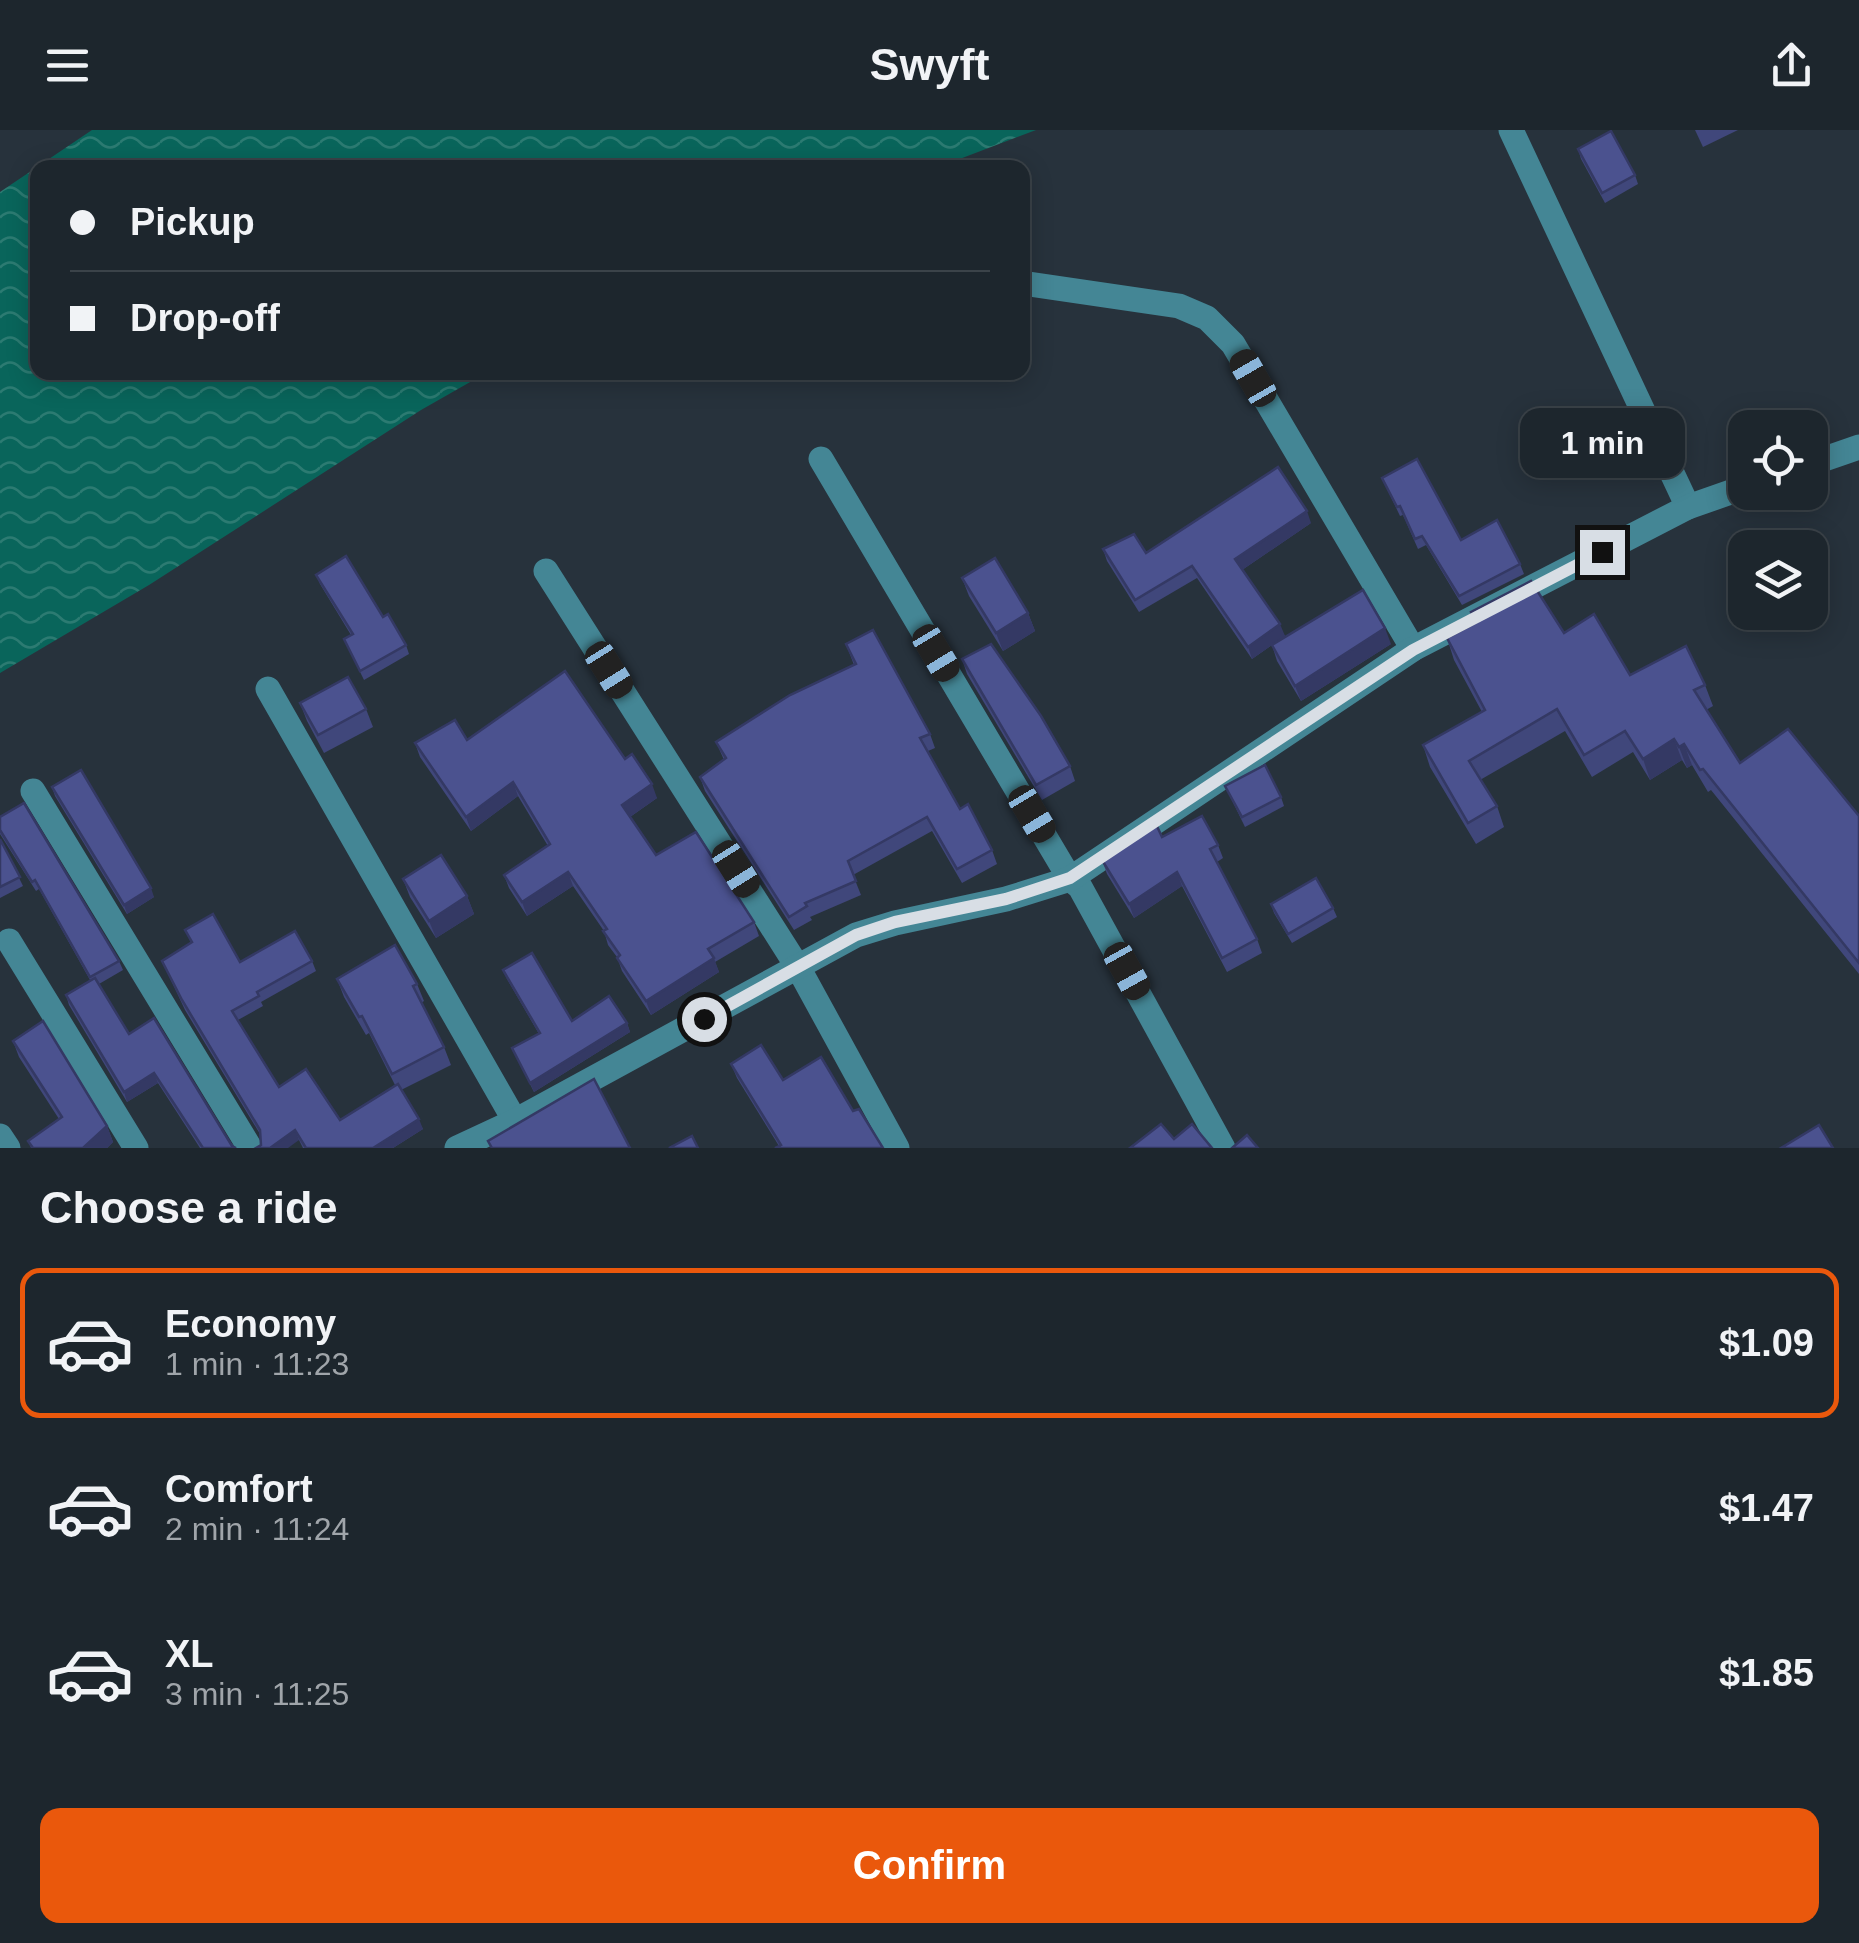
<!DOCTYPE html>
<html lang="en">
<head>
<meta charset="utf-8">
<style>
  body { margin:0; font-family:Helvetica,sans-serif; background:#252e35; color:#f1f3f6; height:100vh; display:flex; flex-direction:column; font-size:38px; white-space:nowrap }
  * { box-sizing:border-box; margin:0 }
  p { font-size:32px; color:#a0a5aa }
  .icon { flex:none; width:55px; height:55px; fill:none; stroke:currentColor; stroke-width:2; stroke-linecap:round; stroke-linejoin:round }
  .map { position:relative; height:1018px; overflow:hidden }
  .side { display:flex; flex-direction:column; background:#1d262d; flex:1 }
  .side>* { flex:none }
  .banner { position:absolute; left:30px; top:30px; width:1000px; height:220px; border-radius:20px; box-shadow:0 5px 25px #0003,0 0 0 2px #3b4349; display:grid; align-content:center; height:220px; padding:0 40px; background:#1d262d }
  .tools { position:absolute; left:1728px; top:280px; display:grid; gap:20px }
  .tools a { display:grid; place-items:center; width:100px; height:100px; border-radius:20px; background:#1d262d; box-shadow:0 5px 25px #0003,0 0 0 2px #3b4349; font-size:50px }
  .end { position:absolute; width:45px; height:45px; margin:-22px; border:12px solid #d8dee5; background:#111; box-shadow:0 0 0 5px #111 }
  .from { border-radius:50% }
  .bubble { position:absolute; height:70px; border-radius:20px; background:#1d262d; box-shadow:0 5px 25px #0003,0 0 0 2px #3b4349; font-size:32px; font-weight:800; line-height:70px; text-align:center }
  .car { position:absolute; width:30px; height:60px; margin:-30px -15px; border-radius:12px; box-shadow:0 0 8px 2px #0007; background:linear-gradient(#222 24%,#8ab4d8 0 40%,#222 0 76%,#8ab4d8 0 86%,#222 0) }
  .banner b { display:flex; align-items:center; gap:35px; height:95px; font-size:38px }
  .banner b+b { border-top:2px solid #3b4349 }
  .banner i { width:25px; height:25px; background:#f1f3f6 }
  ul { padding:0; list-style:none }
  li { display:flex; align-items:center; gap:30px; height:150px; margin:0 20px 15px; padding:0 20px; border:5px solid transparent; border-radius:20px }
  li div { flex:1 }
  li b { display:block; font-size:38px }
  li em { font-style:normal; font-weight:800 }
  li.selected { border-color:#ea580c }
  li>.icon { width:90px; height:90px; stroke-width:1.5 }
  h2 { padding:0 40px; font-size:45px; line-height:120px }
  .button { display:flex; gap:20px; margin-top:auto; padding:20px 40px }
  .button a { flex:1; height:115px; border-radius:20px; background:#ea580c; color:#fff; font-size:40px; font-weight:800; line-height:115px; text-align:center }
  header { display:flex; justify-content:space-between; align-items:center; height:130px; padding:0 40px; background:#1d262d; font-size:45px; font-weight:800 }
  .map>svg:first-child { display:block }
  .water { fill:url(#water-waves) }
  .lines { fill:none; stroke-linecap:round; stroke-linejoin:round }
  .minor { stroke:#448695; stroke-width:25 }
  .wall { fill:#40477b }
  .shaded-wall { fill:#343964 }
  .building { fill:#4b528f; stroke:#343964; stroke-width:2.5 }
  .route { stroke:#d8dee5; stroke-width:12 }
</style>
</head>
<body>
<header><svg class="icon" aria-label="menu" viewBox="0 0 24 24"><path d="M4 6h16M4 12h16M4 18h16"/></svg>Swyft<svg class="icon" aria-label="share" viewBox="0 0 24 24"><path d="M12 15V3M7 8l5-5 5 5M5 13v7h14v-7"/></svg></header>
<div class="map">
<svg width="1859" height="1018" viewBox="0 0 1859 1018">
  <defs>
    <pattern id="water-waves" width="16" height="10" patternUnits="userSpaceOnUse" patternTransform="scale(2.5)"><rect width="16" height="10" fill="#09655b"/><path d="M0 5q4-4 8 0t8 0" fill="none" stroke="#2c7b72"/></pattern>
  </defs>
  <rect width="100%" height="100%" fill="#27323c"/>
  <path class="water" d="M 92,0 L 1036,0 L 936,38 L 38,38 L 38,242 L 486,243 L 421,280 L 149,455 L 0,543 L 0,62 Z"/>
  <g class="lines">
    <g class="minor">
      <path d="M 1511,0 L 1688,377"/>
      <path d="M 1022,153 L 1179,176 L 1207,188 L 1233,214 L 1413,519"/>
      <path d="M 821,329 L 1070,749 L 1080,757 L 1223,1018"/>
      <path d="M 1810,334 L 1859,317"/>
      <path d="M 546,441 L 799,839 L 897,1018"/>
      <path d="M 268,559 L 515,991"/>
      <path d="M 33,661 L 250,1018"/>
      <path d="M 9,811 L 136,1018"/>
      <path d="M 0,1006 L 8,1018"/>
      <path d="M 457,1018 L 515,991 L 856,805 L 895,793 L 1006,769 L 1070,749 L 1413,519 L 1688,377 L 1745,357"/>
    </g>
  </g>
  <g class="wall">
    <path d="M 1695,0 L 1738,0 L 1703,17 Z"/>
    <path d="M 1578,19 L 1635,45 L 1638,54 L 1605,73 L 1581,29 Z"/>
    <path d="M 1382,348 L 1461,410 L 1520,434 L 1524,444 L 1462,475 L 1426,415 L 1418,419 L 1403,385 L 1400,386 Z"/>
    <path d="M 1311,393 L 1242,440 L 1285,506 L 1274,514 L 1391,514 L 1301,571 L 1277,531 L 1272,515 L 1252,529 L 1197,448 L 1139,482 L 1107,431 L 1103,419 L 1146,423 Z"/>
    <path d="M 316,445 L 383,487 L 406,515 L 409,524 L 364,550 L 344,509 L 351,505 L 320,454 Z"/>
    <path d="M 962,448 L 1028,483 L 1035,501 L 1003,521 L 969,466 Z"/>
    <path d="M 1471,482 L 1564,503 L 1630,545 L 1705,555 L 1713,576 L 1706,580 L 1740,633 L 1859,686 L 1859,844 L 1711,660 L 1708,662 L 1692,635 L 1687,638 L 1682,630 L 1650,650 L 1633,622 L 1592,647 L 1565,601 L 1480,650 L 1497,676 L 1504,697 L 1476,714 L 1430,637 L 1423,615 L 1482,582 L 1454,530 L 1447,508 L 1475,493 Z"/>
    <path d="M 846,514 L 930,604 L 935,618 L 928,621 L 960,679 L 992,720 L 997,734 L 962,753 L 932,701 L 853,745 L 861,765 L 810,787 L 812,790 L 794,800 L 705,661 L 700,647 L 724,630 L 716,612 L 854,535 Z"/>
    <path d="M 962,529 L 1070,636 L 1075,651 L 1042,670 L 967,544 Z"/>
    <path d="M 300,573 L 366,579 L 373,597 L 324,623 L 307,591 Z"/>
    <path d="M 467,610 L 625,629 L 657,668 L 630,687 L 656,725 L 754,792 L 759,806 L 715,832 L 719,842 L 651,885 L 622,841 L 617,827 L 608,815 L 604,801 L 573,756 L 527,786 L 509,758 L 504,745 L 548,716 L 518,666 L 471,701 L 420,627 L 415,613 Z"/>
    <path d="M 1225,656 L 1281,667 L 1284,676 L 1245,697 Z"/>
    <path d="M 52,657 L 154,767 L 127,784 L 55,666 Z"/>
    <path d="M 0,687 L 119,831 L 123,840 L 99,854 L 129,904 L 236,1018 L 200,1018 L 158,953 L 127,972 L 69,875 L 66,865 L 90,850 L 39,759 L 36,761 L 0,704 Z"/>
    <path d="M 1162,707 L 1218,715 L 1223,728 L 1217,732 L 1257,809 L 1262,823 L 1227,842 L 1182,756 L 1134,788 L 1107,744 L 1102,730 Z"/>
    <path d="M 0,709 L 23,756 L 0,768 Z"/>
    <path d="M 403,749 L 467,766 L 474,784 L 436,808 L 410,767 Z"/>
    <path d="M 1271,774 L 1333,778 L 1337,787 L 1292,813 L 1274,783 Z"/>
    <path d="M 185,800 L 240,832 L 312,831 L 316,841 L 261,872 L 263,876 L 238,890 L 279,957 L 340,990 L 395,955 L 369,903 L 366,905 L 344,867 L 337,849 L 417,854 L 424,871 L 421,873 L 444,917 L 451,935 L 401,960 L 423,999 L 393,1018 L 303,1018 L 299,1010 L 261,1015 L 260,1004 L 185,880 L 162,831 L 191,813 Z"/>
    <path d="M 503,840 L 572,891 L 627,893 L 630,902 L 534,962 L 512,918 L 539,904 L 507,849 Z"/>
    <path d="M 13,911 L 107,996 L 113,1012 L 107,1018 L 31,1018 L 28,1011 L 59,989 L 19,927 Z"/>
    <path d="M 731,934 L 783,950 L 853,981 L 779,1016 L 737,948 Z"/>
  </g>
  <g class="shaded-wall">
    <path d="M 1307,381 L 1311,393 L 1239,442 L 1235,429 Z"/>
    <path d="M 1028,483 L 1035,501 L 1003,521 L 996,503 Z"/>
    <path d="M 1280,494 L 1285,506 L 1252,529 L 1248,517 Z"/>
    <path d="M 1385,498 L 1391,514 L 1301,571 L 1295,556 Z"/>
    <path d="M 1674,609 L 1682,630 L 1650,650 L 1643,629 Z"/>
    <path d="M 1684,614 L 1692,635 L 1687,638 L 1679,617 Z"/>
    <path d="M 513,652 L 518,666 L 471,701 L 466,687 Z"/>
    <path d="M 652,654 L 657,668 L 627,689 L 622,675 Z"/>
    <path d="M 568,742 L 573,756 L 527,786 L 522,772 Z"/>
    <path d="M 1177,742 L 1182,756 L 1134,788 L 1129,774 Z"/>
    <path d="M 151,758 L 154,767 L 127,784 L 124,775 Z"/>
    <path d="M 467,766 L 474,784 L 436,808 L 429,791 Z"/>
    <path d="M 714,828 L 719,842 L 651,885 L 646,871 Z"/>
    <path d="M 627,893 L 630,902 L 534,962 L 530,953 Z"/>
    <path d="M 154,943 L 158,953 L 127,972 L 124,962 Z"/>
    <path d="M 419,989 L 423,999 L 393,1018 L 373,1018 Z"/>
    <path d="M 107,996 L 113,1012 L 107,1018 L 83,1018 Z"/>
    <path d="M 295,1000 L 299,1010 L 288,1018 L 270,1018 Z"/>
  </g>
  <g class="building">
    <path d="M 1611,1 L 1635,45 L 1602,63 L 1578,19 Z"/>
    <path d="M 1417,329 L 1461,410 L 1497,390 L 1520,434 L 1459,466 L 1422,406 L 1415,409 L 1400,376 L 1397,377 L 1382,348 Z"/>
    <path d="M 1278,337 L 1307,381 L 1235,429 L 1280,494 L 1248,517 L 1192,436 L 1135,470 L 1103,419 L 1134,404 L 1146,423 Z"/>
    <path d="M 346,426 L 383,487 L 388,484 L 406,515 L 360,541 L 344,509 L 353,504 L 316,445 Z"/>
    <path d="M 995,428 L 1028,483 L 996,503 L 962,448 Z"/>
    <path d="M 1531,451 L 1564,503 L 1594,484 L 1630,545 L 1686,516 L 1705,555 L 1694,560 L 1740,633 L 1788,599 L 1859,686 L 1859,833 L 1703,639 L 1700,640 L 1684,614 L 1679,617 L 1674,609 L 1643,629 L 1625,601 L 1584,625 L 1557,579 L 1469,631 L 1497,676 L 1468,693 L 1423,615 L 1485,580 L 1447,508 L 1477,492 L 1471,482 Z"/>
    <path d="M 1363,460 L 1385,498 L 1295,556 L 1272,515 Z"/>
    <path d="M 873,500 L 930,604 L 920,608 L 960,679 L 968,674 L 992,720 L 957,739 L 927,687 L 848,731 L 856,751 L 805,773 L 807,776 L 789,787 L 700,647 L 726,628 L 716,612 L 790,565 L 856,534 L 846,514 Z"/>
    <path d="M 991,514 L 1041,586 L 1070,636 L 1036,655 L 962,529 Z"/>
    <path d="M 565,541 L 625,629 L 632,624 L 652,654 L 622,675 L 656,725 L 696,702 L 754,792 L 708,819 L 714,828 L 646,871 L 617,828 L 620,825 L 603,801 L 607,799 L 568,742 L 522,772 L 504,745 L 550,714 L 513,652 L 466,687 L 415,613 L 455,590 L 467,610 Z"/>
    <path d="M 348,547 L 366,579 L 318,605 L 300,573 Z"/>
    <path d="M 1265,635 L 1281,667 L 1242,687 L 1225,656 Z"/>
    <path d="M 81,640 L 151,758 L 124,775 L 52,657 Z"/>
    <path d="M 24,673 L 119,831 L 90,847 L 35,750 L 32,752 L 0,700 L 0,687 Z"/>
    <path d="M 1202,686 L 1218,715 L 1210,719 L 1257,809 L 1222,828 L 1177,742 L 1129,774 L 1102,730 L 1156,694 L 1162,707 Z"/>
    <path d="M 0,709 L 20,747 L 0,757 Z"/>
    <path d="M 441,725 L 467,766 L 429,791 L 403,749 Z"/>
    <path d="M 1316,748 L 1333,778 L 1288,804 L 1271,774 Z"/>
    <path d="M 213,784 L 240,832 L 295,801 L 312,831 L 257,862 L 259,866 L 232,881 L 279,957 L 306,939 L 340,990 L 398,954 L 419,989 L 373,1018 L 306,1018 L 295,1000 L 270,1018 L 256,1018 L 261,1015 L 260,1000 L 182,870 L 162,831 L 192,812 L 185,800 Z"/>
    <path d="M 395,815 L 417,854 L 413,856 L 444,917 L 392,944 L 362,886 L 359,887 L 337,849 Z"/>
    <path d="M 532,823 L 572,891 L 609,866 L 627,893 L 530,953 L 512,918 L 540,903 L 503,840 Z"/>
    <path d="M 95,848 L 129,904 L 154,888 L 232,1016 L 236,1018 L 203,1018 L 154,943 L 124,962 L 66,865 Z"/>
    <path d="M 43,891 L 107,996 L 83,1018 L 33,1018 L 28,1011 L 62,987 L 13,911 Z"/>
    <path d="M 761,915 L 783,950 L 821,927 L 853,981 L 859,979 L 883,1018 L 775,1018 L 781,1015 L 731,934 Z"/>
    <path d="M 594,949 L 630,1018 L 492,1018 L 488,1011 Z"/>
    <path d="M 1161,994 L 1174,1009 L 1192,994 L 1212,1018 L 1130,1018 Z"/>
    <path d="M 1819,995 L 1833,1018 L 1781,1018 Z"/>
    <path d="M 1247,1005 L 1258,1018 L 1232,1018 Z"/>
    <path d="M 692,1006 L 698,1018 L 669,1018 Z"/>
  </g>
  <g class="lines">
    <path class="route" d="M 704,889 L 856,805 L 895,792 L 1006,769 L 1070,748 L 1413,520 L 1602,422"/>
  </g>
</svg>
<div class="tools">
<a><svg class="icon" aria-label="locate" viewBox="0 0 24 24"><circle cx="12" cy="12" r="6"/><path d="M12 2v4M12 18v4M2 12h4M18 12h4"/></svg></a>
<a><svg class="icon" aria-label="layers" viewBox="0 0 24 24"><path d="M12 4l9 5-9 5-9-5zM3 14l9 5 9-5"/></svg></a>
</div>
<i class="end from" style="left:704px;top:889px"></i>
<i class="end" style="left:1602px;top:422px"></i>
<div class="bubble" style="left:1520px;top:278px;width:165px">1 min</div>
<i class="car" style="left:1253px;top:248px;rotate:330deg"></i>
<i class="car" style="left:936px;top:523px;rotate:149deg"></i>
<i class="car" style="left:609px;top:540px;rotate:148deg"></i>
<i class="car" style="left:1032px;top:684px;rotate:149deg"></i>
<i class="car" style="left:736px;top:739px;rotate:148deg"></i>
<i class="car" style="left:1127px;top:841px;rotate:151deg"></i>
<div class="banner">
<b><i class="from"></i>Pickup</b>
<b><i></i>Drop-off</b>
</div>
</div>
<section class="side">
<h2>Choose a ride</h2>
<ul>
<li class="selected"><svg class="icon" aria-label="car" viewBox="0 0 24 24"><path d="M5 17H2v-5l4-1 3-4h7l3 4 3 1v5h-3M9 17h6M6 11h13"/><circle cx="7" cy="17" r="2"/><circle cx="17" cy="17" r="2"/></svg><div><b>Economy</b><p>1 min · 11:23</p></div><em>$1.09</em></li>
<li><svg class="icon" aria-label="car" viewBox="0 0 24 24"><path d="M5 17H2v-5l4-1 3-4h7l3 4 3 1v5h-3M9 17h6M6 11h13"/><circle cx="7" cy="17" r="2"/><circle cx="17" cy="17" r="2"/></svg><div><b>Comfort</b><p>2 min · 11:24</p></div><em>$1.47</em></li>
<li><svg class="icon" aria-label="car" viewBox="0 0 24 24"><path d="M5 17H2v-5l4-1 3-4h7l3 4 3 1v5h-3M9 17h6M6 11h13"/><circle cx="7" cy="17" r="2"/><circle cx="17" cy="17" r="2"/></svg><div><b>XL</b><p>3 min · 11:25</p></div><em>$1.85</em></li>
</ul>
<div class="button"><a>Confirm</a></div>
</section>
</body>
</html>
